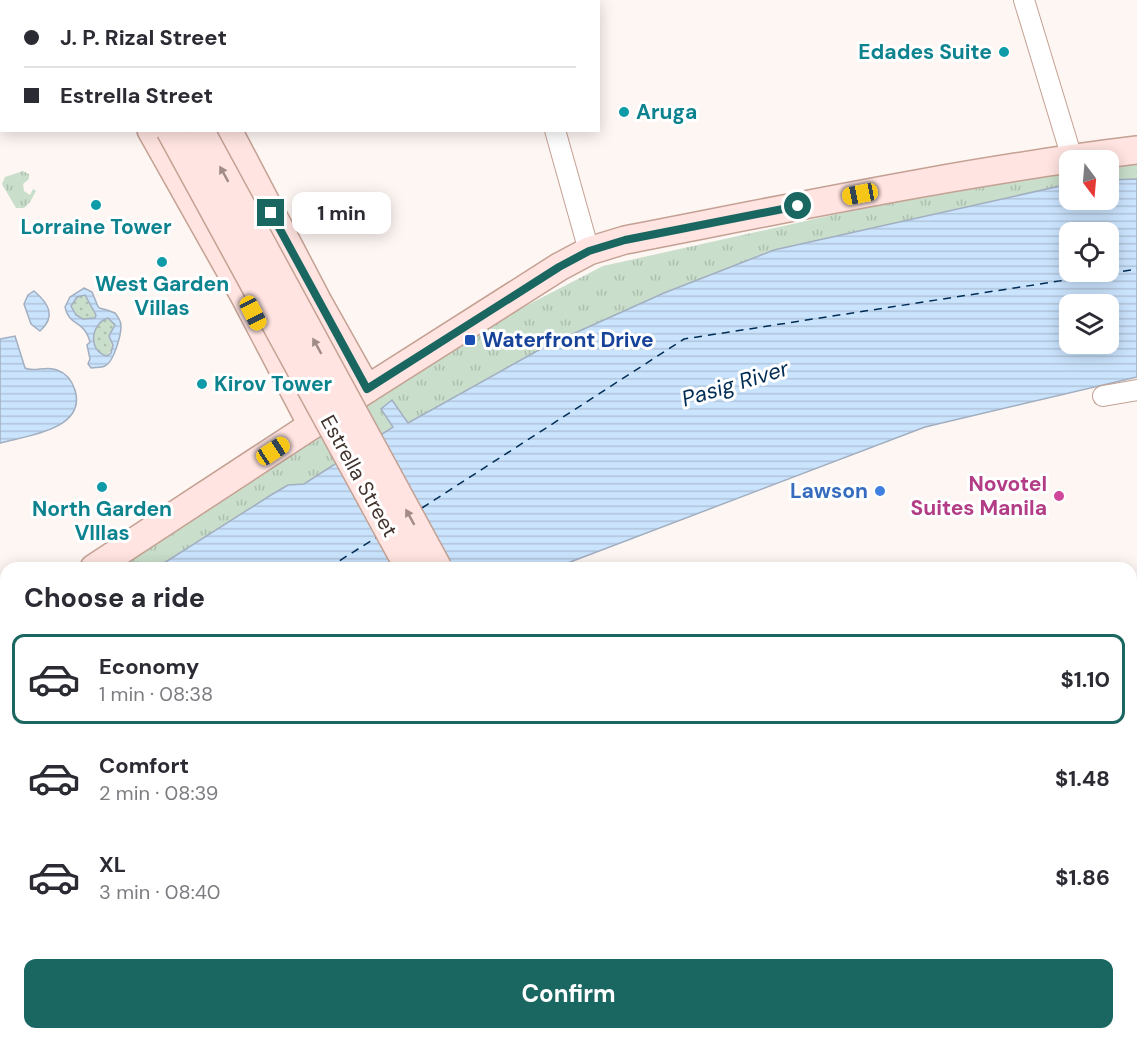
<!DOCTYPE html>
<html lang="en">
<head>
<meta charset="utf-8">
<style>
  body { margin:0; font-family:"DM Sans",sans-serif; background:#f2f2f3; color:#2b2b33; height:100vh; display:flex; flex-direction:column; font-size:22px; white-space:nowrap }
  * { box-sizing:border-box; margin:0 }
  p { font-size:20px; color:#7c7c81 }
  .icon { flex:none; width:33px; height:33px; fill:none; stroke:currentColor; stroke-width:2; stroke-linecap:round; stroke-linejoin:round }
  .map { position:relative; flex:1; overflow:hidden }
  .sheet { position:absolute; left:0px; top:562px; width:1137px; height:478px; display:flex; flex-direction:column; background:#fff; border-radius:18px 18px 0 0; box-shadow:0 3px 15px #0003 }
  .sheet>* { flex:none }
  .guide { position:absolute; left:0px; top:0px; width:600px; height:132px; box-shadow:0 3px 15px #0003; display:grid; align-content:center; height:132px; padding:0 24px; background:#fff }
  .needle { width:39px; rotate:164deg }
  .fabs { position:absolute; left:1059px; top:150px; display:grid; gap:12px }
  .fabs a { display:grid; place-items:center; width:60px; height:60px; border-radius:12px; background:#fff; box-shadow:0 3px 15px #0003; font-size:30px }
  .end { position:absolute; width:27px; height:27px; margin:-14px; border:8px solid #1a6762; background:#fff; box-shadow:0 0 0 3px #fff }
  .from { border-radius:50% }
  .bubble { position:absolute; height:42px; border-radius:12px; background:#fff; box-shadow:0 3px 15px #0003; font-size:20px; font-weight:700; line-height:42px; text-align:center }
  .car { position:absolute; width:18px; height:36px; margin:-18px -9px; border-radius:8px; box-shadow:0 0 4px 2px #0007; background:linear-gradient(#f5c518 24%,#345 0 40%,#f5c518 0 76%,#345 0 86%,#f5c518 0) }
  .guide b { display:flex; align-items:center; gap:21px; height:57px; font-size:22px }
  .guide b+b { border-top:2px solid #e1e1e2 }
  .guide i { width:15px; height:15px; background:#2b2b33 }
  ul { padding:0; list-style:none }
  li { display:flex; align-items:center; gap:18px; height:90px; margin:0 12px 9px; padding:0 12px; border:3px solid transparent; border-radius:12px }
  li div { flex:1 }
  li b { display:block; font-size:22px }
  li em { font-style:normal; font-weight:700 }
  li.active { border-color:#1a6762 }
  li>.icon { width:54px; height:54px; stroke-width:1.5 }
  h2 { padding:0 24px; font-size:27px; line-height:72px }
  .primary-button { display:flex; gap:12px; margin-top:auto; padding:12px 24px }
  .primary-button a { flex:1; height:69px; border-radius:12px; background:#1a6762; color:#fff; font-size:24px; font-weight:700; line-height:69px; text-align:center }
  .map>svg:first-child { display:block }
  .industrial { fill:url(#industrial-furrows) }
  .grass { fill:url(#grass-dots) }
  .park { fill:url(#park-tufts) }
  .water { fill:url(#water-rules); stroke:#a2afc0; stroke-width:1.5; fill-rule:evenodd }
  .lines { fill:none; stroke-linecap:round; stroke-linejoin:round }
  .ferry { stroke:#002d55; stroke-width:1.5; stroke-dasharray:8 6; stroke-linecap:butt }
  .minor-casing { stroke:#c4a193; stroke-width:22 }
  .secondary-casing { stroke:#c4a193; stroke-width:30 }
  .minor { stroke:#fff; stroke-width:20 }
  .secondary { stroke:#ffe4e1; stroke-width:27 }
  .secondary-bridge-casing { stroke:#c4a193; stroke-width:30; stroke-linecap:butt }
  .secondary-bridge { stroke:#ffe4e1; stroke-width:27 }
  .oneway { fill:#a18c88 }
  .route { stroke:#1a6762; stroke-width:8 }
  .culture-dot { fill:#0f9aa8; stroke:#fff; stroke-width:2 }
  .transit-dot { fill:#1a4fb4; stroke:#fff; stroke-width:2 }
  .shop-dot { fill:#3f7fe0; stroke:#fff; stroke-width:2 }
  .hotel-dot { fill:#d1479c; stroke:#fff; stroke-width:2 }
  .labels { text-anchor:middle; stroke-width:6; stroke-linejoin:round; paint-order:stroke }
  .culture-label { font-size:21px; font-weight:bold; fill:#0d838f; stroke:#fff }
  .transit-label { font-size:21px; font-weight:bold; fill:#164399; stroke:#fff; text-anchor:start }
  .street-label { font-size:21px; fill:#43342f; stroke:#fff }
  .hotel-label { font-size:21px; font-weight:bold; fill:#b23c85; stroke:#fff; text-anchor:end }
  .shop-label { font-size:21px; font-weight:bold; fill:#366cbe; stroke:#fff; text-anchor:end }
  .water-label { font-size:22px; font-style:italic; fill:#002d55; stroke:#fff }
</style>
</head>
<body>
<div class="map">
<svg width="1137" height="1040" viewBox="0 0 1137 1040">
  <defs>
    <pattern id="industrial-furrows" width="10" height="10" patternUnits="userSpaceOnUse" patternTransform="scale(1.5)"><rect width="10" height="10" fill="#f7e8fc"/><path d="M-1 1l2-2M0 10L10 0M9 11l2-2" fill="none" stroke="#d5c8d8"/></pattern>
    <pattern id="grass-dots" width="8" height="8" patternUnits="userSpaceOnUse" patternTransform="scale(1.5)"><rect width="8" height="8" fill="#c9decb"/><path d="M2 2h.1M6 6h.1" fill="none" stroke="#aebfaf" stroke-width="1.8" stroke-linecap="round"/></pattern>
    <pattern id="park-tufts" width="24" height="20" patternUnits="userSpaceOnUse" patternTransform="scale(1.5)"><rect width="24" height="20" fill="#c9decb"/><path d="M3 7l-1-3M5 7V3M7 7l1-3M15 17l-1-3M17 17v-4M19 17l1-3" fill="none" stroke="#aebfaf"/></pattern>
    <pattern id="water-rules" width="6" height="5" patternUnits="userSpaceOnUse" patternTransform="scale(1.5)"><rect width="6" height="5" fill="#cbe4fe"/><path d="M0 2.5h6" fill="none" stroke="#b0c4da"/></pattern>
  </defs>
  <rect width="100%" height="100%" fill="#fef6f3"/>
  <path class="industrial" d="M 6,965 L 6,1035 L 642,1035 L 644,1040 L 0,1040 L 0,969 Z"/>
  <g class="grass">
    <path d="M 86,295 L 96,315 L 95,318 L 83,319 L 76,315 L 71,306 L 77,297 Z"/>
    <path d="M 108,318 L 115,325 L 111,333 L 112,349 L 107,356 C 88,352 91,323 108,318 Z"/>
  </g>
  <g class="park">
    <path d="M 1137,162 L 1137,179 L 1109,180 L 1108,165 Z"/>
    <path d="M 1069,168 L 1069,184 L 774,250 L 664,293 L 546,346 L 408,423 L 392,401 L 393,426 L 304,484 L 288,486 L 271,495 L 156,568 L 119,568 L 389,391 L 510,314 L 603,266 L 936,192 Z"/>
    <path d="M 23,171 L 29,174 L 29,179 L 23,184 L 24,191 L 30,195 L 33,189 L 36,191 L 30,202 L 24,208 L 16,208 L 2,184 L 5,177 Z"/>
    <path d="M 6,643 L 6,674 L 0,677 L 0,647 Z"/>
  </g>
  <g class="water">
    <path d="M 1137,179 L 1137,377 L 925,427 L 565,564 L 558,568 L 156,568 L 271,495 L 288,485 L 304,484 L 393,427 L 381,409 L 392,400 L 408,423 L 546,346 L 664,293 L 774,250 L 1069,184 L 1070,200 L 1108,200 L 1109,180 ZM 1070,232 L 1108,232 L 1108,272 L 1070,272 ZM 1070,304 L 1108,304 L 1108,344 L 1070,344 Z"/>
    <path d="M 84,288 L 92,292 C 102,315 93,304 115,313 C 118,317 121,320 121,326 C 121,335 114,362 105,366 C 101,368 95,367 91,368 L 88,364 L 90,359 L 87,345 L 90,342 C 84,319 69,327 65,307 L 70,297 ZM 85,295 L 96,315 L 95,318 L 83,319 L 76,315 L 71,306 L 77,297 ZM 108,318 L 115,325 L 109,336 L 113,345 L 111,353 L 107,356 C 87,351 91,323 108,318 Z"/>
    <path d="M 34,291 C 48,303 57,316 40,331 L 31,324 L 24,304 L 28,295 Z"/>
    <path d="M 15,336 L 25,368 C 34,373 46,365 57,370 C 66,373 72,381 75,390 C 87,430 25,436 0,443 L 0,339 Z"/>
    <path d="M 6,674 L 6,886 L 0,889 L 0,677 Z"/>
  </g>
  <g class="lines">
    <g class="ferry">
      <path d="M 422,508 L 684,339 L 1137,269"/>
      <path d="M 328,568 L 377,537"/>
      <path d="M 0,779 L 6,775"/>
    </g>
    <g class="minor-casing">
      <g id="minor">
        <path d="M 488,0 L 495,2"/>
        <path d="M 1024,0 L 1072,158"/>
        <path d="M 292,2 L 298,0"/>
        <path d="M 577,2 L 582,0"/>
        <path d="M 555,130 L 589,251"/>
        <path d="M 1103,396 L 1137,390"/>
        <path d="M 1131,943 L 1137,946"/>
      </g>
    </g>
    <g class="secondary-casing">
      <g id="secondary">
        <path d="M 80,0 L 81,2"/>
        <path d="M 129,0 L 130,2"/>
        <path d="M 154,0 L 155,2"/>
        <path d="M 105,2 L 108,0"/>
        <path d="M 151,130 L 245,297 L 312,425"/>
        <path d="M 228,130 L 317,300 L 367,389"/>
        <path d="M 94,568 L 367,389 L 559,267 L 589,251 L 625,240 C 795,207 965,171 1137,150"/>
        <path d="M 0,631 L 6,627"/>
        <path d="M 989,1035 L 990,1040"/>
        <path d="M 1012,1035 L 1012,1040"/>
      </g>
    </g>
    <use href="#minor" class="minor"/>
    <use href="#secondary" class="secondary"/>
    <g class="secondary-bridge-casing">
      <g id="secondary-bridge">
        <path d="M 170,130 L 409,568"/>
        <path d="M 200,130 L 438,568"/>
      </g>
    </g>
    <use href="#secondary-bridge" class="secondary-bridge"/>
  </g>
  <defs><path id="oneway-solid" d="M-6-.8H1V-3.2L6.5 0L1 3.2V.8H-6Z" transform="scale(1.5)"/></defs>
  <g class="oneway">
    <use href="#oneway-solid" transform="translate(224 174) rotate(-119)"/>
    <use href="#oneway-solid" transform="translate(317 346) rotate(-119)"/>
    <use href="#oneway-solid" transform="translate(410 517) rotate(-119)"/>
  </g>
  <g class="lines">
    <path class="route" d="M 271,213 L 367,389 L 559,267 L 589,251 L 625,240 L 798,206"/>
  </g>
  <g class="culture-dot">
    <circle cx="1004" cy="52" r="6"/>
    <circle cx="624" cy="112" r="6"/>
    <circle cx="96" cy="205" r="6"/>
    <circle cx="162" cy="262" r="6"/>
    <circle cx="202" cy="384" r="6"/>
    <circle cx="102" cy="487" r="6"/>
  </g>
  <rect class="transit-dot" x="464" y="334" width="12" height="12" rx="3"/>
  <circle class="shop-dot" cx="880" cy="491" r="6"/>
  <circle class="hotel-dot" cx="1059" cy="496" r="6"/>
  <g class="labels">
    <g class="culture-label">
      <text x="992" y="59" text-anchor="end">Edades Suite</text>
      <text x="636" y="119" text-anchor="start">Aruga</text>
      <text x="96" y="234">Lorraine Tower</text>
      <text x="162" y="291">West Garden<tspan x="162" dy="24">Villas</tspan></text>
      <text x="214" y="391" text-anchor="start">Kirov Tower</text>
      <text x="102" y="516">North Garden<tspan x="102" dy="24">VIllas</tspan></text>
    </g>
    <g class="transit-label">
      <text x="482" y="347">Waterfront Drive</text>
    </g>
    <g class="street-label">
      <text transform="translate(359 476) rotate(61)" y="7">Estrella Street</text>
    </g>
    <g class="hotel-label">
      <text x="1047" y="491">Novotel<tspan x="1047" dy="24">Suites Manila</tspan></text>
    </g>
    <g class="shop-label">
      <text x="868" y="498">Lawson</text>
    </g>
    <g class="water-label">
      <text transform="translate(735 383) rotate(-17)" y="8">Pasig River</text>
    </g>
  </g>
</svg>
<div class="fabs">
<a><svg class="needle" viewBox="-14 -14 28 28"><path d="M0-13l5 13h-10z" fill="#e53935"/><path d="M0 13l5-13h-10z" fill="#7c7c81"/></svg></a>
<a><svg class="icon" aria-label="locate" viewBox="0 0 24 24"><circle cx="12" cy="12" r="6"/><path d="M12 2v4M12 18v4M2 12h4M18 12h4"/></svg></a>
<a><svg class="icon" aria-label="layers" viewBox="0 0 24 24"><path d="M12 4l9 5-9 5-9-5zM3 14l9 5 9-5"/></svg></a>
</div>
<i class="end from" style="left:798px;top:206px"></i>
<i class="end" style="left:271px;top:213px"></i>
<div class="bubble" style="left:292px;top:192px;width:99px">1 min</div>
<i class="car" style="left:860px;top:194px;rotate:259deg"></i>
<i class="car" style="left:253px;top:313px;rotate:153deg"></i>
<i class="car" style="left:273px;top:451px;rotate:57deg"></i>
<div class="guide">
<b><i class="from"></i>J. P. Rizal Street</b>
<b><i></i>Estrella Street</b>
</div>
<section class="sheet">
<h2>Choose a ride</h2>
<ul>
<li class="active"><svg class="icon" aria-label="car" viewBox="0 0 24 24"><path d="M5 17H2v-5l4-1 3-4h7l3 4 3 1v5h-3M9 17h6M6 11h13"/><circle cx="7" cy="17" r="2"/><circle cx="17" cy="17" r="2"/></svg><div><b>Economy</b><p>1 min · 08:38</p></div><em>$1.10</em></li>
<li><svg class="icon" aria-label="car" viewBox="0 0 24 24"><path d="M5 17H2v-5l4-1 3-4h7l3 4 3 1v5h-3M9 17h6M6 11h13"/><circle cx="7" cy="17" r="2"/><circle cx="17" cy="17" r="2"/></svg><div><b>Comfort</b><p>2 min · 08:39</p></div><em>$1.48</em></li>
<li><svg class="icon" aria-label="car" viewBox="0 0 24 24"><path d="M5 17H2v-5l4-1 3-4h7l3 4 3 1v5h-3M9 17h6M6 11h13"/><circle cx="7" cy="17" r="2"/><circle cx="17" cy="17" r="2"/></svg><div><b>XL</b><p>3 min · 08:40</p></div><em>$1.86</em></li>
</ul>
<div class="primary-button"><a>Confirm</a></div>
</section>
</div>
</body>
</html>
